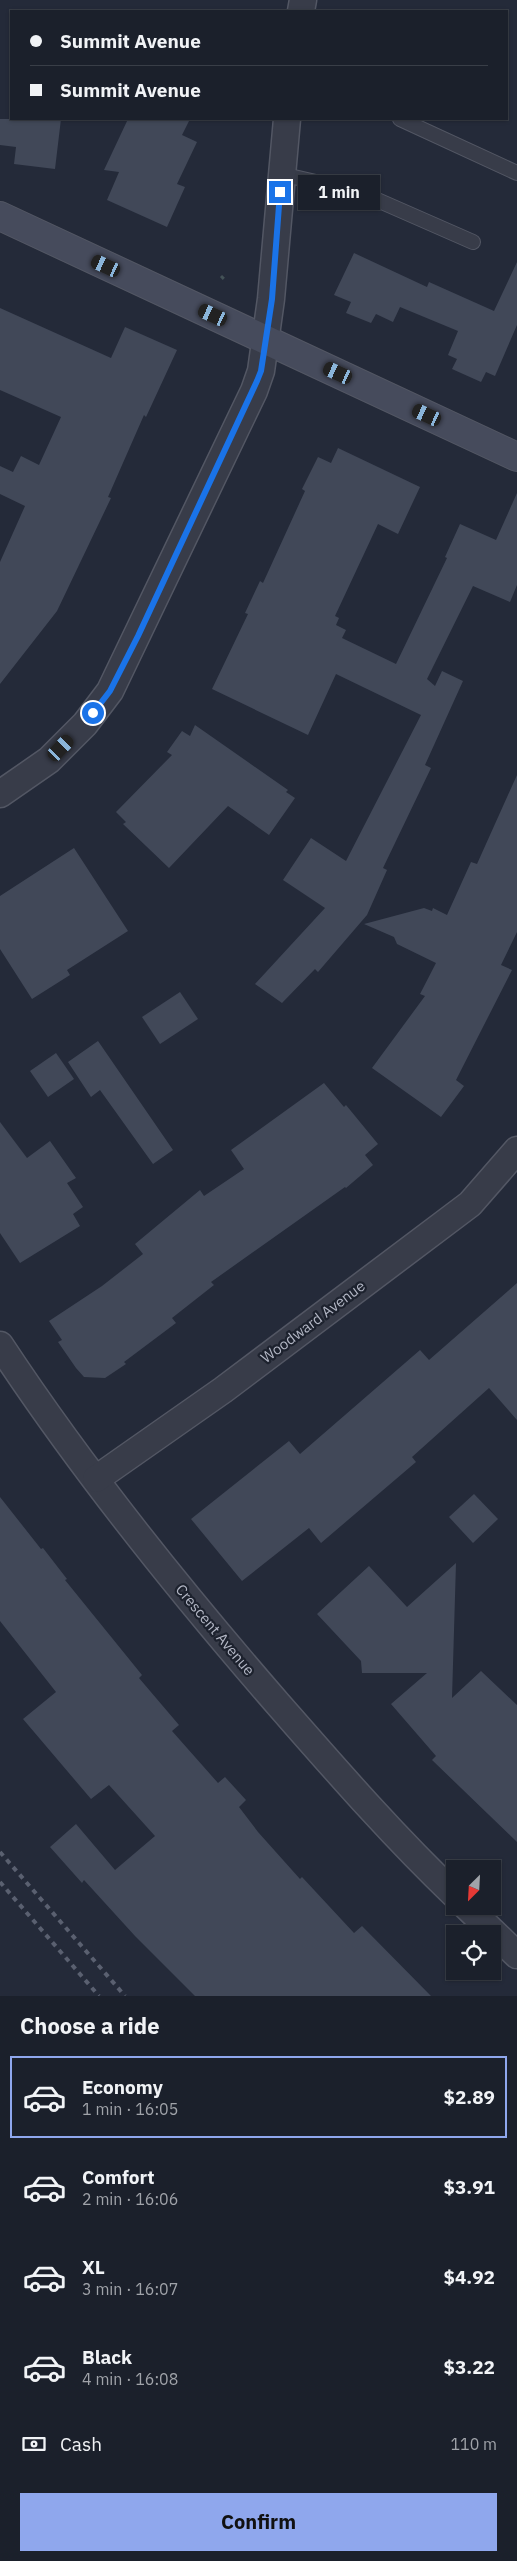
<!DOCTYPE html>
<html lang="en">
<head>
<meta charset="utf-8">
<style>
  body { margin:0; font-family:"IBM Plex Sans",sans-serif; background:#282d37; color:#f1f3f6; height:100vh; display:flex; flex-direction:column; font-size:19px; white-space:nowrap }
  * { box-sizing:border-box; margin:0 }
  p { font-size:16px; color:#a0a3a9 }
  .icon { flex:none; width:28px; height:28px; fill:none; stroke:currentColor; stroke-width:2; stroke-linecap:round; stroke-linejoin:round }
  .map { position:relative; height:1996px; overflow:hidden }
  .details { display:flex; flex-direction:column; background:#1b202b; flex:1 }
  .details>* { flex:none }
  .guide { position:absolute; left:10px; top:10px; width:498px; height:110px; border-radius:0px; box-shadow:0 1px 4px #0004,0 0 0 1px #393e47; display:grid; align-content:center; height:110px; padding:0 20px; background:#1b202b }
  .needle { width:32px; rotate:204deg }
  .fabs { position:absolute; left:446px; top:1860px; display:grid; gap:10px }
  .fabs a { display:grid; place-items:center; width:55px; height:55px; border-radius:0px; background:#1b202b; box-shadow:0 1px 4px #0004,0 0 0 1px #393e47; font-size:25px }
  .end { position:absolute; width:22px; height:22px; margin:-11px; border:6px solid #1a73e8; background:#fff; box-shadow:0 0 0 2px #fff }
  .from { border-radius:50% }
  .bubble { position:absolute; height:35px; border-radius:0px; background:#1b202b; box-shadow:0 1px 4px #0004,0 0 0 1px #393e47; font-size:16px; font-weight:800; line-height:35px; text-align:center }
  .car { position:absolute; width:15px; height:30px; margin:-15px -8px; border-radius:6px; box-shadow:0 0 4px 1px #0007; background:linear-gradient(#222 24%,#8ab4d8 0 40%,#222 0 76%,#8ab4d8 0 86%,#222 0) }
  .guide b { display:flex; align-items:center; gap:18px; height:48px; font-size:19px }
  .guide b+b { border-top:1px solid #393e47 }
  .guide i { width:12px; height:12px; background:#f1f3f6 }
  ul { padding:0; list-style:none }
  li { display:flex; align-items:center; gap:15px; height:82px; margin:0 10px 8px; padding:0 10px; border:2px solid transparent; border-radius:0px }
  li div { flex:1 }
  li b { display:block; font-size:19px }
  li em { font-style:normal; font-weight:800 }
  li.on { border-color:#8fa7ed }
  li>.icon { width:45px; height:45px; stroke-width:1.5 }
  h2 { padding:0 20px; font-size:22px; line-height:60px }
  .pay { display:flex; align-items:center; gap:12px; height:55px; padding:0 20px; font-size:19px }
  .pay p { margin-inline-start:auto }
  .button { display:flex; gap:10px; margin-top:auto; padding:10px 20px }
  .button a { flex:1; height:58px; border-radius:0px; background:#8fa7ed; color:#111; font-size:20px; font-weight:800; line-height:58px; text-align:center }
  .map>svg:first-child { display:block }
  .building { fill:#414858 }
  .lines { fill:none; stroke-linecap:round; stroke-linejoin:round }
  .lane-casing { stroke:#535764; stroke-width:16 }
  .street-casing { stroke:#535764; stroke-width:29 }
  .secondary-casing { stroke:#535764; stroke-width:30 }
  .path { stroke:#445257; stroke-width:3; stroke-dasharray:4 4; stroke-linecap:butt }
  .lane { stroke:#383c49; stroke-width:14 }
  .street { stroke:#383c49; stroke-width:26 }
  .secondary { stroke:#464b5c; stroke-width:28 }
  .rail { stroke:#5a6070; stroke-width:4; stroke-dasharray:5 5; stroke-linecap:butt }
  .route { stroke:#1a73e8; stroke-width:6 }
  .labels { text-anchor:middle; stroke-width:4.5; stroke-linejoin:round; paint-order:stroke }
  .street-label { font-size:15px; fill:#b3b7c5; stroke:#1d222e }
</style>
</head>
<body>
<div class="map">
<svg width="517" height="1996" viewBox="0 0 517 1996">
  <rect width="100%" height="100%" fill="#242a39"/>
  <g class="building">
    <path d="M 0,119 L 61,119 L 55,169 L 14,164 L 16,147 L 0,145 Z"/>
    <path d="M 128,119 L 190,119 L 182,135 L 197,142 L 177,184 L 185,187 L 167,227 L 107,200 L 119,172 L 104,170 Z"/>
    <path d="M 354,253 L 427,287 L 429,282 L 494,311 L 517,262 L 517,325 L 495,376 L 486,372 L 481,382 L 452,369 L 457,359 L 448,355 L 458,331 L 400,307 L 393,322 L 376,314 L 371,323 L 346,313 L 351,302 L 334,295 Z"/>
    <path d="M 0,308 L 111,358 L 125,327 L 177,350 L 146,417 L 144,415 L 108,497 L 111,498 L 57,611 L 0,684 L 0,562 L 25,506 L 0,494 L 0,466 L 13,472 L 21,456 L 39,465 L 61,417 L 0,390 Z"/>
    <path d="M 338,448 L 420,487 L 398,534 L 378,524 L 335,616 L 339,618 L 336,625 L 346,630 L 342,638 L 396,664 L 447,558 L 445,557 L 460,524 L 496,540 L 517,493 L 517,585 L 510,602 L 473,586 L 427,679 L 435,686 L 442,671 L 463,681 L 425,765 L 431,768 L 383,868 L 387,870 L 367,915 L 318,972 L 315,969 L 282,1003 L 255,984 L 325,908 L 283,880 L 311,838 L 346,861 L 421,715 L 336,674 L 308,735 L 212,689 L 248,614 L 245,613 L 260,581 L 263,583 L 305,491 L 302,489 L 318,457 L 331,463 Z"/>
    <path d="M 195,725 L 288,790 L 286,792 L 295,798 L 269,835 L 228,806 L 169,868 L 123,824 L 126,822 L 116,812 L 172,755 L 167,752 L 182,731 L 190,736 Z"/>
    <path d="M 517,775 L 517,932 L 501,965 L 512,970 L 456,1080 L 464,1086 L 441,1117 L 372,1068 L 425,996 L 420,994 L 436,963 L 397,944 L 394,937 L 364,924 L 424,908 L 432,911 L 433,908 L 447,915 L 471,862 L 477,864 Z"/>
    <path d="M 74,848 L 128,931 L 67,970 L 70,975 L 32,999 L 0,949 L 0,896 Z"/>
    <path d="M 180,992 L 198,1019 L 160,1044 L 142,1017 Z"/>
    <path d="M 98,1041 L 173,1150 L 153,1164 L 100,1090 L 91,1097 L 68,1062 Z"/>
    <path d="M 56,1053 L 74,1079 L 48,1097 L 30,1071 Z"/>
    <path d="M 324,1083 L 344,1107 L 346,1105 L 378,1144 L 365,1155 L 373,1165 L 346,1188 L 345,1187 L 211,1282 L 214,1285 L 172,1318 L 176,1323 L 124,1362 L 126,1364 L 105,1378 L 84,1377 L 76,1368 L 58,1342 L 62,1340 L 49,1321 L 102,1286 L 143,1254 L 135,1244 L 200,1190 L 204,1196 L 244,1169 L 231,1150 Z"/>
    <path d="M 0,1122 L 27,1158 L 50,1141 L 76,1178 L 67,1183 L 83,1207 L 73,1214 L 80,1226 L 20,1263 L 0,1233 Z"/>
    <path d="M 517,1283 L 517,1420 L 489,1388 L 412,1457 L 416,1462 L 321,1543 L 309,1528 L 242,1581 L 191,1519 L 289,1441 L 300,1454 L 420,1350 L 429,1360 Z"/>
    <path d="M 474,1494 L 498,1519 L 473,1543 L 449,1517 Z"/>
    <path d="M 0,1497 L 41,1549 L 43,1548 L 67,1579 L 65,1580 L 142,1675 L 139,1678 L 179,1725 L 172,1731 L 218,1783 L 225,1777 L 246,1800 L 239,1807 L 258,1832 L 300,1879 L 302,1877 L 354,1933 L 362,1926 L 431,1996 L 195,1996 L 135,1936 L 84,1880 L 82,1883 L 50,1847 L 76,1824 L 115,1870 L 155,1836 L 109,1785 L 91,1799 L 23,1719 L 56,1692 L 0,1621 Z"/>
    <path d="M 456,1563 L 452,1698 L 481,1671 L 517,1705 L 517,1842 L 432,1760 L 436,1756 L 391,1704 L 427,1673 L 362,1673 L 361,1661 L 317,1614 L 369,1566 L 407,1607 Z"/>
  </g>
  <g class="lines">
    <g class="lane-casing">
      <g id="lane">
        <path d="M 400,119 L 517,173"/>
        <path d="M 281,174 L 359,192 L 473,242"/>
      </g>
    </g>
    <g class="street-casing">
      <g id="street">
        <path d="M 301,11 L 303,0"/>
        <path d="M 0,794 L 49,760 L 85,724 L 110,691 L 254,391 L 261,371 L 271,299 L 287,119"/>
        <path d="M 0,1345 C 83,1471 179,1590 278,1704 C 335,1769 392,1835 455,1895"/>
        <path d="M 96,1479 L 223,1390 L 470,1204 L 517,1150"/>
        <path d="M 466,1906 L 517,1955"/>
      </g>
    </g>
    <g class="secondary-casing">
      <path id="secondary" d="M 0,216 L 517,457"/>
    </g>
    <path class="path" d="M 221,276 L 226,281"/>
    <use href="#lane" class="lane"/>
    <use href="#street" class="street"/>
    <use href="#secondary" class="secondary"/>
    <g class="rail">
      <path d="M 0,1852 L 125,1996"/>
      <path d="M 0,1882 L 99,1996"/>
    </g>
  </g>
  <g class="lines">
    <path class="route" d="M 93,713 L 110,691 L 138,636 L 257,381 L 261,371 L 272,299 L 280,192"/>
  </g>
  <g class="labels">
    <g class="street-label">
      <text transform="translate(313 1322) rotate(-37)" y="5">Woodward Avenue</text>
      <text transform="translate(215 1630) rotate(50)" y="5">Crescent Avenue</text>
    </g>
  </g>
</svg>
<div class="fabs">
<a><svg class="needle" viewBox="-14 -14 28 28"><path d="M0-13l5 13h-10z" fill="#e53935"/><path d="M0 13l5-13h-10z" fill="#a0a3a9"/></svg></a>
<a><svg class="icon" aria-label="locate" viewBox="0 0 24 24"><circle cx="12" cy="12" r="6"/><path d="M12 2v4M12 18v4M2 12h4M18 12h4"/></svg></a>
</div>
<i class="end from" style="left:93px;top:713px"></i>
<i class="end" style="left:280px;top:192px"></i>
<div class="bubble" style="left:298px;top:175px;width:82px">1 min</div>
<i class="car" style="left:106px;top:266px;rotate:295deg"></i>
<i class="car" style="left:213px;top:315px;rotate:295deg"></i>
<i class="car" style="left:338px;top:373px;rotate:295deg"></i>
<i class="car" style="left:427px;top:415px;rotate:295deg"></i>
<i class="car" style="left:61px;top:748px;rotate:44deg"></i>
<div class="guide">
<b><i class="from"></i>Summit Avenue</b>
<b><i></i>Summit Avenue</b>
</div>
</div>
<section class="details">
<h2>Choose a ride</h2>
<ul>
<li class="on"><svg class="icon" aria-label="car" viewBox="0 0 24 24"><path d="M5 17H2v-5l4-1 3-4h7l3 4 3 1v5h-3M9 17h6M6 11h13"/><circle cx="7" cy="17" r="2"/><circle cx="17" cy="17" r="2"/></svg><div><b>Economy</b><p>1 min · 16:05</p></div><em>$2.89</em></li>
<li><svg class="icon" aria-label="car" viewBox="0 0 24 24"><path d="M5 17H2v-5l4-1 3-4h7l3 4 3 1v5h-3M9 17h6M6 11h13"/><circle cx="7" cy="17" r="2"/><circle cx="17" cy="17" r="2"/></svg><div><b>Comfort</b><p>2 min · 16:06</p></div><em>$3.91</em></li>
<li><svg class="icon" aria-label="car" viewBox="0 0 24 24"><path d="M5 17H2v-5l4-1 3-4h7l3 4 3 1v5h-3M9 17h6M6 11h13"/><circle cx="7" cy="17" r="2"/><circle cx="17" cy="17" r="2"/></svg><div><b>XL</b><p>3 min · 16:07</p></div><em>$4.92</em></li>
<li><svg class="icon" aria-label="car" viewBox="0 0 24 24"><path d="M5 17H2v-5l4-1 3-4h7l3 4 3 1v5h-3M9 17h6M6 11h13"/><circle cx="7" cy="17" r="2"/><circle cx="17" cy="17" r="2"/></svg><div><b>Black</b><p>4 min · 16:08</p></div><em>$3.22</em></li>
</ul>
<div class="pay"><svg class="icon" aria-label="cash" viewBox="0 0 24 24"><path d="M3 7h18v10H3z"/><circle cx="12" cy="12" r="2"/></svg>Cash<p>110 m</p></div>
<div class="button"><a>Confirm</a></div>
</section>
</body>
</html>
